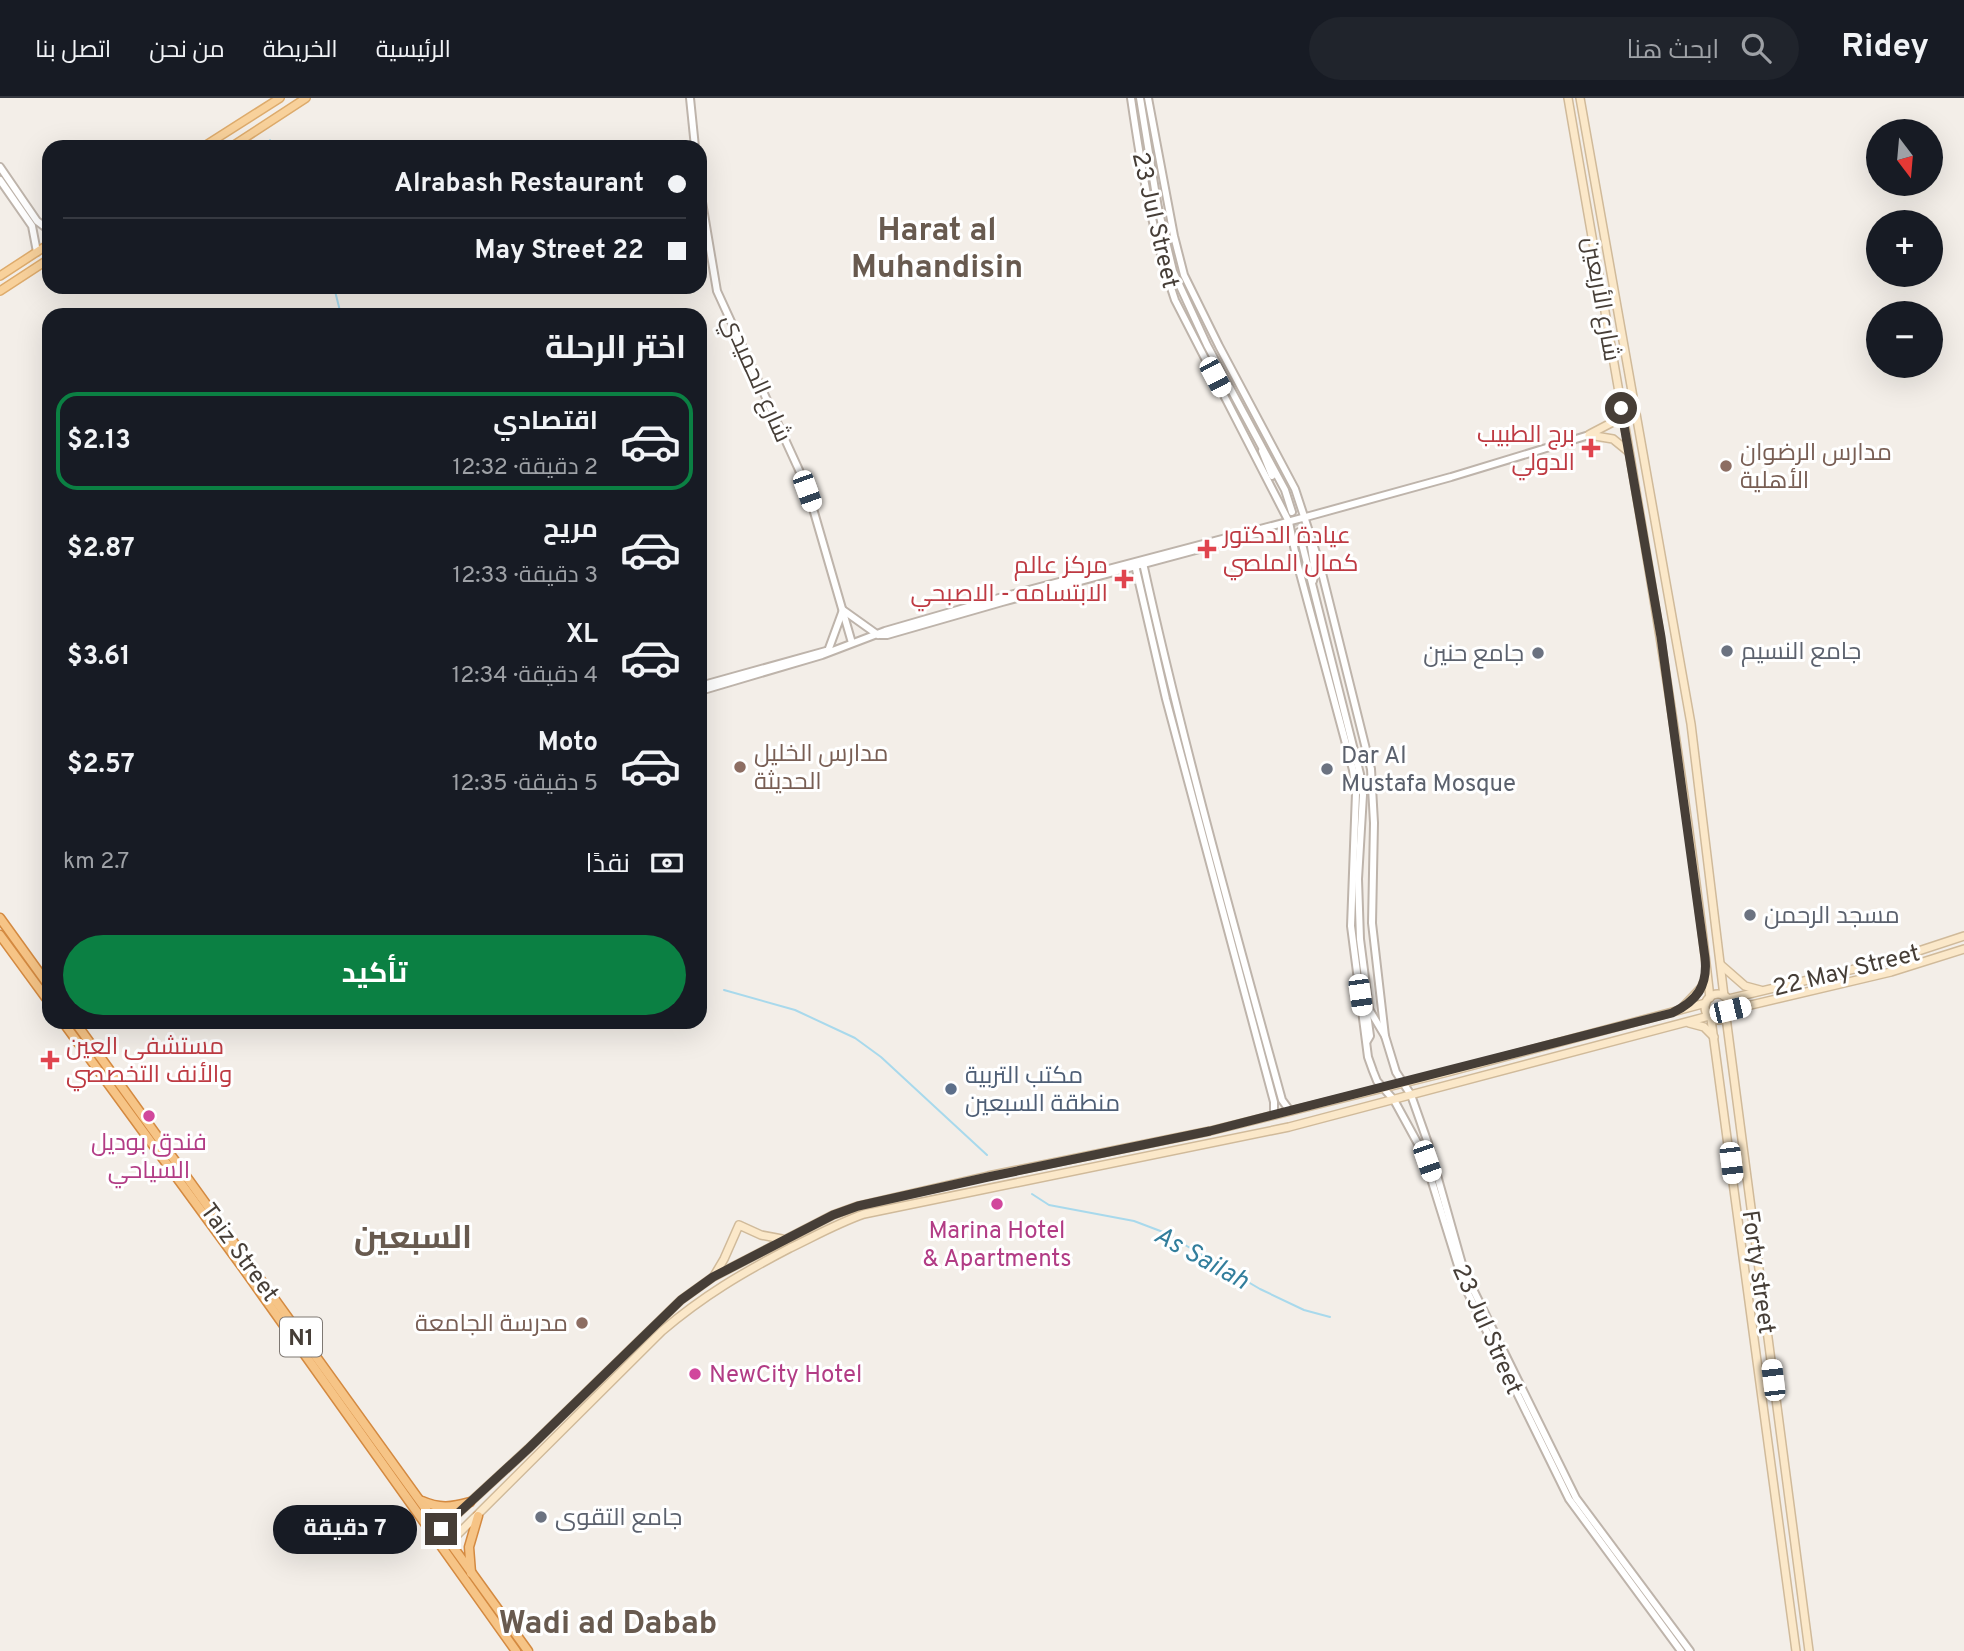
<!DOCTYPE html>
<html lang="ar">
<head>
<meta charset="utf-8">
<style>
  body { margin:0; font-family:Overpass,Cairo,sans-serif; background:#20242c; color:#f1f3f6; direction:rtl; height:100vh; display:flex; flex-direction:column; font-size:26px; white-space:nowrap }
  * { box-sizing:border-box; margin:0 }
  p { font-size:23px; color:#9ea1a6 }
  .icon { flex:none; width:38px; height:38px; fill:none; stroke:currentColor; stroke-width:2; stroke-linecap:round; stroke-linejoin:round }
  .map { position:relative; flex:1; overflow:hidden; direction:ltr }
  .panel { position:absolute; left:42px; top:210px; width:665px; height:721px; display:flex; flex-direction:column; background:#171b24; border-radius:21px; box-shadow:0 7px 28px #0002; direction:rtl }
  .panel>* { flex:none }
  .top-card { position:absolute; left:42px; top:42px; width:665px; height:154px; border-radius:21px; box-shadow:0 7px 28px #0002; direction:rtl; display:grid; align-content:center; height:154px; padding:0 21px; background:#171b24 }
  .needle { width:46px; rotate:164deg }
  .fabs { position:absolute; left:1866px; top:21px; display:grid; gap:14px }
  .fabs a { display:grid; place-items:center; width:77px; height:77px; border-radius:50%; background:#171b24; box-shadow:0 7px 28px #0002; font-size:35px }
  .end { position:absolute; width:32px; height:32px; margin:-16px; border:9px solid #463e37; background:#fff; box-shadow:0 0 0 4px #fff }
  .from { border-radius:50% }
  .bubble { position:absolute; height:49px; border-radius:24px; background:#171b24; box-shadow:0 7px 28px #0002; font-size:23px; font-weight:700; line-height:49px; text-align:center; direction:rtl }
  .car { position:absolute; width:21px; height:42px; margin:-21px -10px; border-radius:9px; box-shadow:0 0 5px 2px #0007; background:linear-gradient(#fff 24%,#345 0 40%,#fff 0 76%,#345 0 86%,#fff 0) }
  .top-card b { display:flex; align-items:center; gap:24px; height:66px; font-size:26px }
  .top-card b+b { border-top:2px solid #363941 }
  .top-card i { width:18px; height:18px; background:#f1f3f6 }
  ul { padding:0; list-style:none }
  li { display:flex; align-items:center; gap:21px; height:98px; margin:0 14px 10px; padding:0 7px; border:4px solid transparent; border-radius:21px }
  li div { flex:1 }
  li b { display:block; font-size:26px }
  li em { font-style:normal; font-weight:700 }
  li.on { border-color:#0b8043 }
  li>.icon { width:63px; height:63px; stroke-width:1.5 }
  h2 { padding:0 21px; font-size:32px; line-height:84px }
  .pay { display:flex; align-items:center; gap:18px; height:77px; padding:0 21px; font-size:26px }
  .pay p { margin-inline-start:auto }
  .cta { display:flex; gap:14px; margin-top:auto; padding:14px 21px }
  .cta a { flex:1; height:80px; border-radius:42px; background:#0b8043; color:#fff; font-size:28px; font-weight:700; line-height:80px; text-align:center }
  header { display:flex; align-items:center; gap:42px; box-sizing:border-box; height:98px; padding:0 35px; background:#171b24; border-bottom:2px solid #363941 }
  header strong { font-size:33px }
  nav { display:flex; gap:38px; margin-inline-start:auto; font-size:24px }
  .search { width:490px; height:63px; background:#20242c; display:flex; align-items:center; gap:18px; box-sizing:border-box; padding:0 24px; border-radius:38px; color:#9ea1a6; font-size:26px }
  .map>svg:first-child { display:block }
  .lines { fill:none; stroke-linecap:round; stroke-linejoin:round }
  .stream { stroke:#a8d9ec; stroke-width:2 }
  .tertiary-tunnel { stroke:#d0cbc5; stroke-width:6; stroke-dasharray:6 3; stroke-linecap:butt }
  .tertiary-casing { stroke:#beb4ab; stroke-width:10 }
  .secondary-casing { stroke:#d0ba9a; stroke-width:10 }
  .primary-casing { stroke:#ddab6c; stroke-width:10 }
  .trunk-casing { stroke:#d48a41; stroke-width:11 }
  .tertiary { stroke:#fff; stroke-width:6 }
  .secondary { stroke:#fbe8c9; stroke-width:7 }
  .primary { stroke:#f8d19b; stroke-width:7 }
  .trunk { stroke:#f6c486; stroke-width:8 }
  .route { stroke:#463e37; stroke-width:9 }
  .health-dot { fill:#e0444e; stroke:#fff; stroke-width:2.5 }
  .education-dot { fill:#8d6e63; stroke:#fff; stroke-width:2.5 }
  .worship-dot { fill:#6b7280; stroke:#fff; stroke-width:2.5 }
  .service-dot { fill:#5c6f8a; stroke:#fff; stroke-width:2.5 }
  .hotel-dot { fill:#d1479c; stroke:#fff; stroke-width:2.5 }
  .labels { text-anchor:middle; stroke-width:6; stroke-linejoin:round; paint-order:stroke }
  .shield { fill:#fff; stroke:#7e7873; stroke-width:2 }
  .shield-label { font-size:23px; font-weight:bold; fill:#463e37 }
  .street-label { font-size:24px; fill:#463e37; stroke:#fff }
  .health-label { font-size:24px; fill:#be3a42; stroke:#fff; text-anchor:end }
  .education-label { font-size:24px; fill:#785e54; stroke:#fff; text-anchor:start }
  .worship-label { font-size:24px; fill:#5b616d; stroke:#fff; text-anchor:start }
  .service-label { font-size:24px; fill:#4e5e75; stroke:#fff; text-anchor:start }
  .hotel-label { font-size:24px; fill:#b23c85; stroke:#fff }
  .water-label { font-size:26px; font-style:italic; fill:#327e9c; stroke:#fff }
  .district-label { font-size:32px; font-weight:bold; fill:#685a4f; stroke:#fff }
</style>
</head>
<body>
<header>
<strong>Ridey</strong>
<div class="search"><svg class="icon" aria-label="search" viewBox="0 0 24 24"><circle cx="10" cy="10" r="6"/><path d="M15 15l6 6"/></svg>ابحث هنا</div>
<nav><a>الرئيسية</a><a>الخريطة</a><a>من نحن</a><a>اتصل بنا</a></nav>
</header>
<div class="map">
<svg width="1964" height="1553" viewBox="0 0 1964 1553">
  <rect width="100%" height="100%" fill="#f3eee8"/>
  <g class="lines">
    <g class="stream">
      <path d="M 270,42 L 274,49"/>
      <path d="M 334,189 L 341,217"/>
      <path d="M 724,892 L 795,912 L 855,940 L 881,959 L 987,1057"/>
      <path d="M 1032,1096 L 1049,1107 L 1134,1123 L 1163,1134 L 1260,1191 L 1304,1212 L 1330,1219"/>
    </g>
    <path class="tertiary-tunnel" d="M 1292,414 L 1299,434"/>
    <g class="tertiary-casing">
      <g id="tertiary">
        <path d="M 690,0 L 695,49"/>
        <path d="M 1131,0 C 1141,68 1152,136 1175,202 L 1289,424 L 1298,468 L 1353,672 L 1356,695 L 1351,828 L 1368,959 L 1373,973 L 1377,983 L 1394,1002 L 1423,1055 L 1464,1187 L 1569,1401 L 1681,1553"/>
        <path d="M 1140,0 L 1158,110 L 1173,173 L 1207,247 L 1285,392 L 1292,414"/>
        <path d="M 1148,0 L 1174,138 L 1184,177 L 1219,248 L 1295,391 L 1320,467 L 1371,671 L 1374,725 L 1372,825 L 1385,938 L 1396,974 L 1411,997 L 1428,1045 L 1464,1173 L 1576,1400 L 1690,1553"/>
        <path d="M 0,69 L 37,123 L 49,132"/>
        <path d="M 0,82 L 32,128 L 37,154"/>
        <path d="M 700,92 L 717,193 L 799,372 L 814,414 L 852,545"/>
        <path d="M 1262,353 L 1272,378"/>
        <path d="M 1299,434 L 1360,676 L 1363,697 L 1358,781 L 1360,841 L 1369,911 L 1367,916 L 1370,938 L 1367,943"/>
        <path d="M 1310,442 L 1315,474 L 1313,483"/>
        <path d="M 1143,465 C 1183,646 1233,824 1282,1002 L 1290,1013"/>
        <path d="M 1135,467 L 1166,601 L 1274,1004 L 1274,1017"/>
        <path d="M 880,537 L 887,537 L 1002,504 L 1259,435 L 1266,430"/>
        <path d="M 828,553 L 843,512 L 878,537"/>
        <path d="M 700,588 L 826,553"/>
        <path d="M 700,593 L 822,557 L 885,533 L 1006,498 L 1306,419 L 1451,379 L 1589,337"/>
        <path d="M 1369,911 L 1385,938"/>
      </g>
    </g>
    <g class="secondary-casing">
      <g id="secondary">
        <path d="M 1568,0 C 1619,299 1676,598 1710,900"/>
        <path d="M 1580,0 L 1691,626 L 1724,898"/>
        <path d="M 1590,336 L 1613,324 L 1620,311"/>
        <path d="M 1589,337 L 1613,341 L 1629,354"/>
        <path d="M 1721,867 L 1745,888 L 1760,892"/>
        <circle cx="1718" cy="909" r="13"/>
        <path d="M 1728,901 L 1888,863 L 1964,838"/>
        <path d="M 1683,909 L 1701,890 L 1707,877"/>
        <path d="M 1730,912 L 1891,874 L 1964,851"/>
        <path d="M 1726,919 L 1809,1553"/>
        <path d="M 1711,921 L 1796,1553"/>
        <path d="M 1689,925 L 1704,929 L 1714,939"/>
        <path d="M 714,1178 L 724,1161 L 739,1127 L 761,1137 L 782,1141"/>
        <path d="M 441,1431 L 529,1350 L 681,1202 L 713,1179 L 833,1117 L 858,1108 L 988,1078 L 1210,1033 L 1448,974 L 1706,905"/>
        <path d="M 450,1444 L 662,1233 C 703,1198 742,1175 790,1150 C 815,1138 838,1125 864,1116 L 1289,1029 L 1709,918"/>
      </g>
    </g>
    <g class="primary-casing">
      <g id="primary">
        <path d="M 203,49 L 280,0"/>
        <path d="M 231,49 L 306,0"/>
        <path d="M 0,178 L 49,146"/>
        <path d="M 0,193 L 49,161"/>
      </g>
    </g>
    <g class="trunk-casing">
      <g id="trunk">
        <path d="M 0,820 L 49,888"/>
        <path d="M 0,837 L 49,904"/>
        <path d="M 63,924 L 243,1170 L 516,1553"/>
        <path d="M 75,924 L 528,1553"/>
        <path d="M 422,1403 C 440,1411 452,1409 470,1404"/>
        <path d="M 471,1475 L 469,1449 L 478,1418"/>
      </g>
    </g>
    <use href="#tertiary" class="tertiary"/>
    <use href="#secondary" class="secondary"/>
    <use href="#primary" class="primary"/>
    <use href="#trunk" class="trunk"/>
  </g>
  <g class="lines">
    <path class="route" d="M 441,1431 L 529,1350 L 681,1202 L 713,1179 L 833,1117 L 858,1108 L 988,1079 L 1210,1033 L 1672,915 C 1697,903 1708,888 1705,860 L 1661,539 L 1621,310"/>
  </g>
  <g class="health-dot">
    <path d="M1587.5 339.5h7v7h7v7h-7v7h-7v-7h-7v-7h7z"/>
    <path d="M1203.5 440.5h7v7h7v7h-7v7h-7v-7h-7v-7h7z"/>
    <path d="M1120.5 470.5h7v7h7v7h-7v7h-7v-7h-7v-7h7z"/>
    <path d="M46.5 951.5h7v7h7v7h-7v7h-7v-7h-7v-7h7z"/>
  </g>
  <g class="education-dot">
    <circle cx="1726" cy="368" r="7"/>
    <circle cx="740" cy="669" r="7"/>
    <circle cx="582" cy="1225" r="7"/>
  </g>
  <g class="worship-dot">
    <circle cx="1727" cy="553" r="7"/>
    <circle cx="1538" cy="555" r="7"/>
    <circle cx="1327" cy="671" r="7"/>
    <circle cx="1750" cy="817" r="7"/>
    <circle cx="541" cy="1419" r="7"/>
  </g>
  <circle class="service-dot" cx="951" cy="991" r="7"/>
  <g class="hotel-dot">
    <circle cx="149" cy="1018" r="7"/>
    <circle cx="997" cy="1106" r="7"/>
    <circle cx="695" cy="1276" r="7"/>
  </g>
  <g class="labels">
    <rect class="shield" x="280" y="1219.5" width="42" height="39" rx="5"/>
    <g class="shield-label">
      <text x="301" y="1247">N1</text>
    </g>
    <g class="street-label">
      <text transform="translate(1156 122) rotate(77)" y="8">23 Jul Street</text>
      <text transform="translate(1602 201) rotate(80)" y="8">شارع الأربعين</text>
      <text transform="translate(757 280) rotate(66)" y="8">شارع الحميدي</text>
      <text transform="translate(1846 872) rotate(-14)" y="8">22 May Street</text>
      <text transform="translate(240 1154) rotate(54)" y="8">Taiz Street</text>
      <text transform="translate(1759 1174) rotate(82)" y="8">Forty street</text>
      <text transform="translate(1488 1231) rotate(66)" y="8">23 Jul Street</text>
    </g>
    <g class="health-label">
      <text x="1575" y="344">برج الطبيب<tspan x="1575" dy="28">الدولي</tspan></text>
      <text x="1223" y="445" text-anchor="start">عيادة الدكتور<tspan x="1223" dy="28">كمال الملصي</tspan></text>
      <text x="1108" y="475">مركز عالم<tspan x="1108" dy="28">الابتسامه - الاصبحي</tspan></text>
      <text x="66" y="956" text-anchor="start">مستشفى العين<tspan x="66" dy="28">والأنف التخصصي</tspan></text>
    </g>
    <g class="education-label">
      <text x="1740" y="362">مدارس الرضوان<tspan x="1740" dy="28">الأهلية</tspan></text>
      <text x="754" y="663">مدارس الخليل<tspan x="754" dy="28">الحديثة</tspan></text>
      <text x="568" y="1233" text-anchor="end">مدرسة الجامعة</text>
    </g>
    <g class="worship-label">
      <text x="1741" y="561">جامع النسيم</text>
      <text x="1524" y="563" text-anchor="end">جامع حنين</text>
      <text x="1341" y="665">Dar Al<tspan x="1341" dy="28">Mustafa Mosque</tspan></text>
      <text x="1764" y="825">مسجد الرحمن</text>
      <text x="555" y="1427">جامع التقوى</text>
    </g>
    <g class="service-label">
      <text x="965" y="985">مكتب التربية<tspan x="965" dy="28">منطقة السبعين</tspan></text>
    </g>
    <g class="hotel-label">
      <text x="149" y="1052">فندق بوديل<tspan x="149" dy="28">السياحي</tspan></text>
      <text x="997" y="1140">Marina Hotel<tspan x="997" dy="28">&amp; Apartments</tspan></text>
      <text x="709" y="1284" text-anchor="start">NewCity Hotel</text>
    </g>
    <g class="water-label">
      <text transform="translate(1202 1159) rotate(29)" y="9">As Sailah</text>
    </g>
    <g class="district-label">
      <text x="937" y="142">Harat al<tspan x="937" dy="37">Muhandisin</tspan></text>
      <text x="413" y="1150">السبعين</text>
      <text x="608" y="1535">Wadi ad Dabab</text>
    </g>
  </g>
</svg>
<div class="fabs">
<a><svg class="needle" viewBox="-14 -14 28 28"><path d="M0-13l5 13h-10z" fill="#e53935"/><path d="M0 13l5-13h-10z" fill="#9ea1a6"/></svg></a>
<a>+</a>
<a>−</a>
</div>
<i class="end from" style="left:1621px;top:310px"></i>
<i class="end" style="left:441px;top:1431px"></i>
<div class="bubble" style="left:273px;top:1407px;width:144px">7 دقيقة</div>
<i class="car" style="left:1215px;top:279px;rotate:152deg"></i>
<i class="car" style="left:807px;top:393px;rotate:160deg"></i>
<i class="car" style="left:1360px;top:897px;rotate:172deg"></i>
<i class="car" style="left:1730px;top:912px;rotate:77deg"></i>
<i class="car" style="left:1427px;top:1063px;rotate:161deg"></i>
<i class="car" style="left:1731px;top:1065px;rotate:173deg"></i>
<i class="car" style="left:1773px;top:1282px;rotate:353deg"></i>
<div class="top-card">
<b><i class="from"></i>Alrabash Restaurant</b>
<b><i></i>22 May Street</b>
</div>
<section class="panel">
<h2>اختر الرحلة</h2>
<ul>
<li class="on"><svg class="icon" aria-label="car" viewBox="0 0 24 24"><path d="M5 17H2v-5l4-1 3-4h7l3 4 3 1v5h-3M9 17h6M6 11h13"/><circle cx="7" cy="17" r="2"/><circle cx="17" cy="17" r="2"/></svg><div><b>اقتصادي</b><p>2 دقيقة · 12:32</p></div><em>$2.13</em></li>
<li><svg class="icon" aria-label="car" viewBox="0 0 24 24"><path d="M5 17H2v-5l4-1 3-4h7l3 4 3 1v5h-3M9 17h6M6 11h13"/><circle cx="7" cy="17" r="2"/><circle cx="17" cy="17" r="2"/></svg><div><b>مريح</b><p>3 دقيقة · 12:33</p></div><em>$2.87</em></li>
<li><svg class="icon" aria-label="car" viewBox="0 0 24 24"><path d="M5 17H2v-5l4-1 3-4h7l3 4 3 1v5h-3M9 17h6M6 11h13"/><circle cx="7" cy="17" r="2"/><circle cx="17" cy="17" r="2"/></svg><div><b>XL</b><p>4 دقيقة · 12:34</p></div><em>$3.61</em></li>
<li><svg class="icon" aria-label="car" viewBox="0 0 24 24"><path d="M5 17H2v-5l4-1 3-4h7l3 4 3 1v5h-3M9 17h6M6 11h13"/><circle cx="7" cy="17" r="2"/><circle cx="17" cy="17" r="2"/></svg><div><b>Moto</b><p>5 دقيقة · 12:35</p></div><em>$2.57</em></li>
</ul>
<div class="pay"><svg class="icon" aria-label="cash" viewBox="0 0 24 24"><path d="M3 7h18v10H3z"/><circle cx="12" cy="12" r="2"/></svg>نقدًا<p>2.7 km</p></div>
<div class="cta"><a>تأكيد</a></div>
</section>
</div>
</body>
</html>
